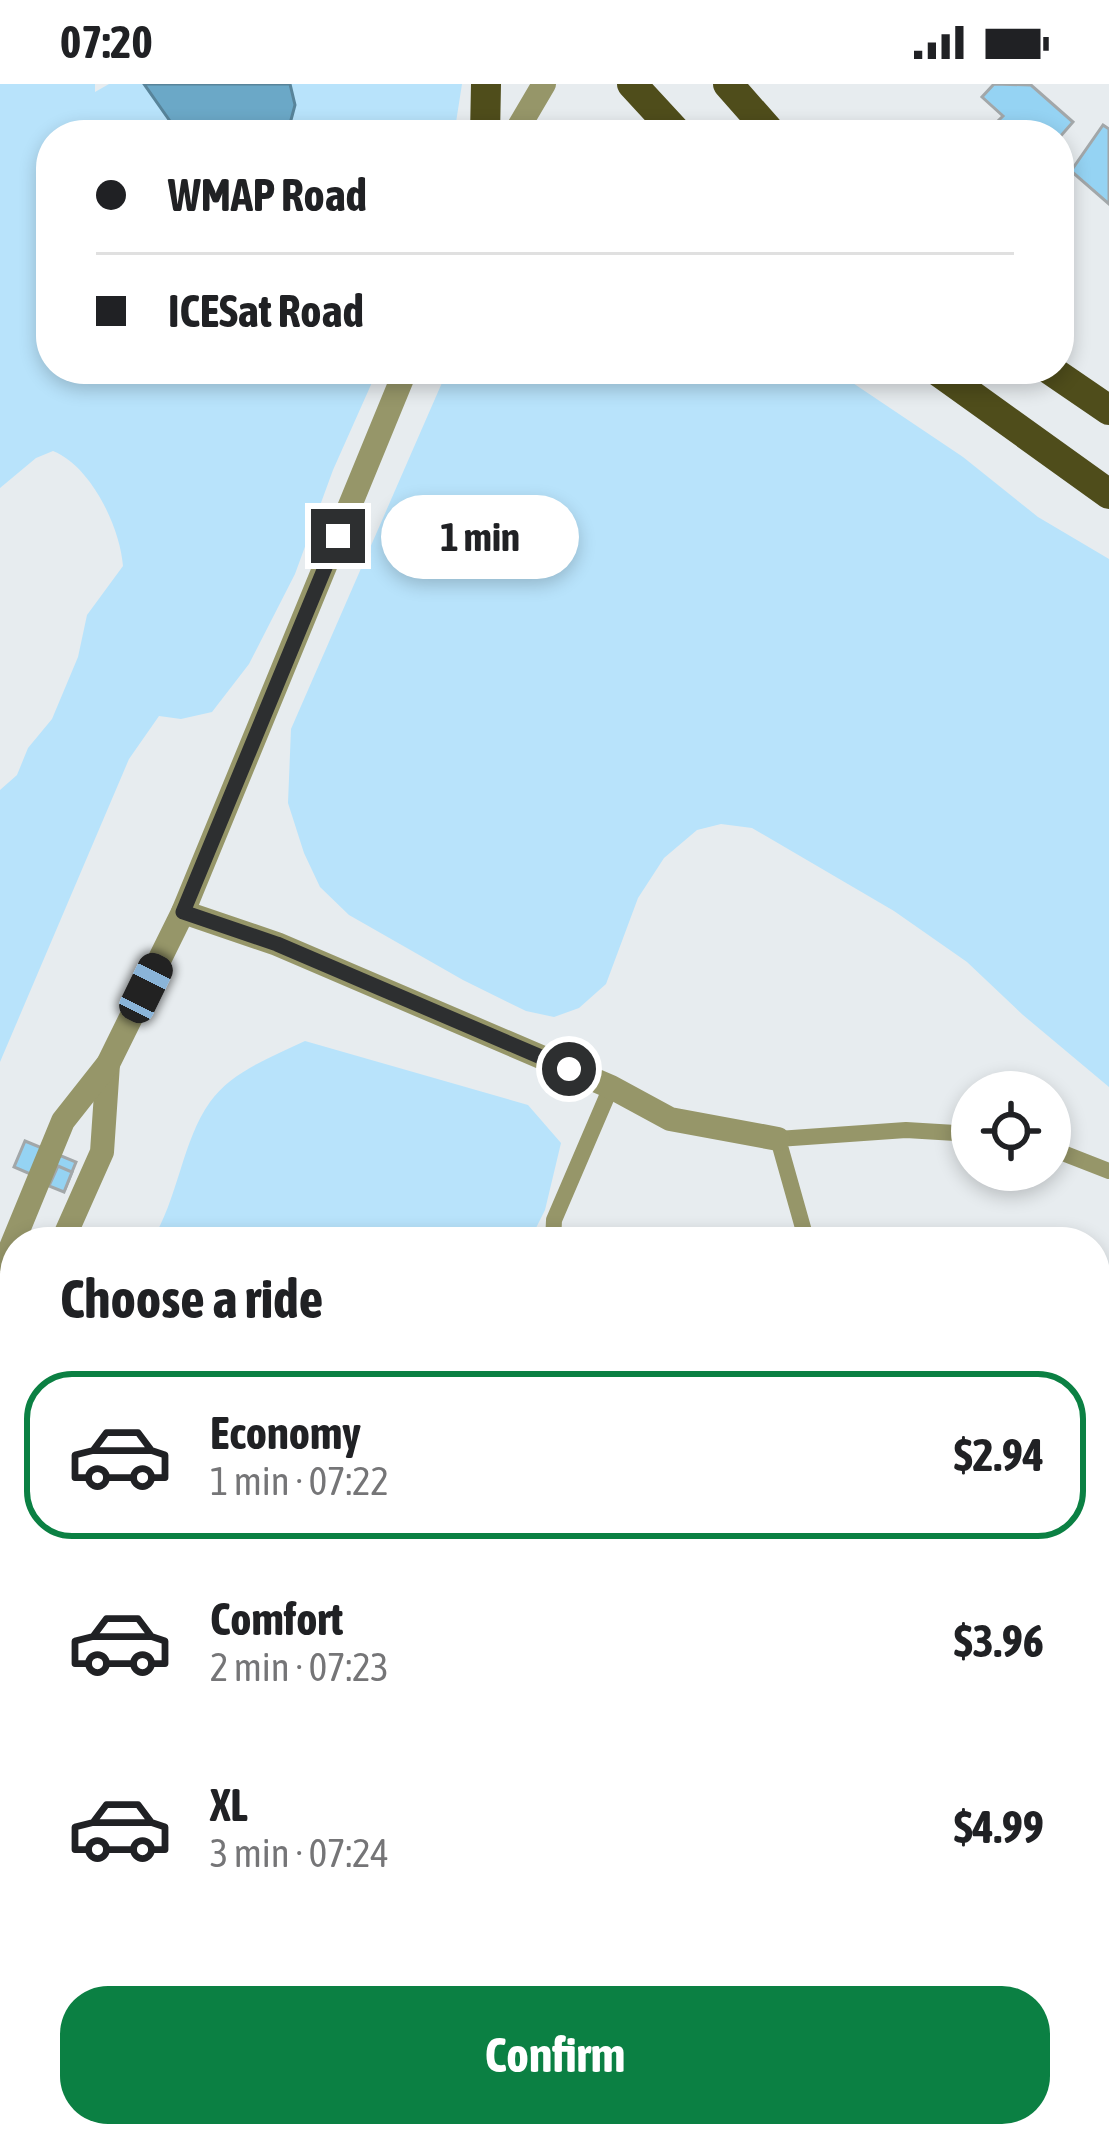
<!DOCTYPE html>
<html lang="en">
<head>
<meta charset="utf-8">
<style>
  body { margin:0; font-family:"Asap Condensed",sans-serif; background:#f2f2f2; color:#202124; height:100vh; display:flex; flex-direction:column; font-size:45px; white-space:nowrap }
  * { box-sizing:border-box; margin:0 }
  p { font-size:39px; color:#757577 }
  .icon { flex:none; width:66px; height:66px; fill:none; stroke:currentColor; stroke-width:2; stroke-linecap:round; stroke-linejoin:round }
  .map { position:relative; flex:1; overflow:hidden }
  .panel { position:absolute; left:0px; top:1143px; width:1110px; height:921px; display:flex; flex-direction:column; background:#fff; border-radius:48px 48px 0 0; box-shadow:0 6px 18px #0003 }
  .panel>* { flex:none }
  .guide { position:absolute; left:36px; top:36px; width:1038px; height:264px; border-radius:48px; box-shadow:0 6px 18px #0003; display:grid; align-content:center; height:264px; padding:0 60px; background:#fff }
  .tools { position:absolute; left:951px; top:987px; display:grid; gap:24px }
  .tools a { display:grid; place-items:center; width:120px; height:120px; border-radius:50%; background:#fff; box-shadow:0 6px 18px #0003; font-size:60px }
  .end { position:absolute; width:54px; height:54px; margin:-27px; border:15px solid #2d2f30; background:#fff; box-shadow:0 0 0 6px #fff }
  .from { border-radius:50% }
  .bubble { position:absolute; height:84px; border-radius:42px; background:#fff; box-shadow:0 6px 18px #0003; font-size:39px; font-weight:700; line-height:84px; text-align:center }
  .car { position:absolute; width:36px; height:72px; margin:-36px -18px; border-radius:15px; box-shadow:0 0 9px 3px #0007; background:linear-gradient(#222 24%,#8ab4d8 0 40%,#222 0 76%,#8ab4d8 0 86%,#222 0) }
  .guide b { display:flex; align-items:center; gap:42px; height:114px; font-size:45px }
  .guide b+b { border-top:3px solid #e0e0e0 }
  .guide i { width:30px; height:30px; background:#202124 }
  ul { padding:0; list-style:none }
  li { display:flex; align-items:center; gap:36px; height:168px; margin:0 24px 18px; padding:0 36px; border:6px solid transparent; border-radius:48px }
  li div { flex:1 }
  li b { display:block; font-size:45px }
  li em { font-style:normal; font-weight:700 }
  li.on { border-color:#0b8043 }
  li>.icon { width:108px; height:108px; stroke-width:1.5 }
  h2 { padding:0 60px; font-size:54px; line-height:144px }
  .primary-button { display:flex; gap:24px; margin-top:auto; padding:24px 60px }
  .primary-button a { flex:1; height:138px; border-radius:48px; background:#0b8043; color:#fff; font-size:48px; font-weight:700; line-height:138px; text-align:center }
  .status { display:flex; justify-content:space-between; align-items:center; height:84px; padding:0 60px; background:#fff; direction:ltr }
  .status svg { height:33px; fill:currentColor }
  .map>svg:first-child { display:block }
  .green { fill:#b8e3fb }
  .water { fill:#6ba8c7; stroke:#58849a; stroke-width:3 }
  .building { fill:#95d3f3; stroke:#a2a7a9; stroke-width:3 }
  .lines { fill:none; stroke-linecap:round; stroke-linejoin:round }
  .path { stroke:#9da0a3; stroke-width:6; stroke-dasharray:6 9; stroke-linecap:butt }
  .lane { stroke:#969669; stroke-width:16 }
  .street { stroke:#969669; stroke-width:24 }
  .primary { stroke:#4f4d1b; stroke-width:30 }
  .route { stroke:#2d2f30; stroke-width:15 }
</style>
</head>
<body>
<div class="status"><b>07:20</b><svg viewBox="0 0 49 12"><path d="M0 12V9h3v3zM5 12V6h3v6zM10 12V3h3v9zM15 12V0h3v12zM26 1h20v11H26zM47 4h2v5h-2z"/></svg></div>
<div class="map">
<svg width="1109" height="2062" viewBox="0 0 1109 2062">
  <rect width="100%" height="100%" fill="#e7ecef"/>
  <g class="green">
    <path d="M 0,0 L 95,0 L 95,8 L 109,0 L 144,0 L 172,40 L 174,51 L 51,51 L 51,285 L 378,285 L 333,386 L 295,490 L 249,580 L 212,628 L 181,635 L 159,632 L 129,675 L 0,978 L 0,706 L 17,691 L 28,664 L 52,635 L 78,573 L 87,531 L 123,482 C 120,443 91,382 53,367 L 36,374 L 0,404 Z"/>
    <path d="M 290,0 L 462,0 L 454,51 L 287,51 L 295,21 Z"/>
    <path d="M 448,285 L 832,285 L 963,373 L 1038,433 L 1109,475 L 1109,1003 L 1023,931 L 967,878 L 894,827 L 752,744 L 721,740 L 697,746 L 664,774 L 638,814 L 606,900 L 579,924 L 554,933 L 526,927 L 463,896 L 349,831 L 320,803 L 304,769 L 288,719 L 291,645 Z"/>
    <path d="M 305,957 L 528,1021 L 561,1059 L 545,1126 L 529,1158 L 151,1158 C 178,1116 182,1057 210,1018 C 232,987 272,973 305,957 Z"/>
    <path d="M 1095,1501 L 1109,1511 L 1109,1818 L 1095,1798 Z"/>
    <path d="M 0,1642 L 15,1651 L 15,2049 L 510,2049 L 528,2062 L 0,2062 Z"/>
  </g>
  <path class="water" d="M 144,0 L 290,0 L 295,21 L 287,51 L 174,51 L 172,40 Z"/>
  <g class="building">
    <path d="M 994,0 L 1031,1 L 1073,38 L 1059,54 L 1016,51 L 999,36 L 1003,32 L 982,13 Z"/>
    <path d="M 1103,41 L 1109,45 L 1109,120 L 1071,87 Z"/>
    <path d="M 25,1057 L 76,1078 L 65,1105 L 14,1083 Z"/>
    <path d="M 58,1082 L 72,1088 L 64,1108 L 49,1102 Z"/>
  </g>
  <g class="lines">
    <path class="path" d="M 1095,1420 L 1107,1416"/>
    <g class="lane">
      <path d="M 1050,1064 L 1109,1087"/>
      <path d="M 553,1158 L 554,1136 L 611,1003"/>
      <path d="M 807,1158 L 778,1055 L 906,1046 L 972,1050"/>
      <path d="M 882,2062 L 889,2049"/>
    </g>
    <g class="street">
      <path d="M 514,51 L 544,0"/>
      <path d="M 183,828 L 277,860 L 611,1003 L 670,1035 L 778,1055"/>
      <path d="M 62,1158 L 102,1068 L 108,980"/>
      <path d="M 0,1212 L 5,1178 L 63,1037 L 108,980 L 183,828 L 406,285"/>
      <path d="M 0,1242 L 15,1229"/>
      <path d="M 0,1476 L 15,1484"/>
      <path d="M 0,1539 L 15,1546"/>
      <path d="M 1064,2049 L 1078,2062"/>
    </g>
    <g class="primary">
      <path d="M 632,0 L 679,51"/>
      <path d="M 728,0 L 773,51"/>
      <path d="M 485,51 L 486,0"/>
      <path d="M 935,285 L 1109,410"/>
      <path d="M 1049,285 L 1109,326"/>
    </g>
  </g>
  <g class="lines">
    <path class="route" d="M 338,452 L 183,828 L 277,860 L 569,985"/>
  </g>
</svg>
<div class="tools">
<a><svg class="icon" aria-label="locate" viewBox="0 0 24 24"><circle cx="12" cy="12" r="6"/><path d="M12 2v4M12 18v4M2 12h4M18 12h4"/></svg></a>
</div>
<i class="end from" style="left:569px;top:985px"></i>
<i class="end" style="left:338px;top:452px"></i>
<div class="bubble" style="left:381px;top:411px;width:198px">1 min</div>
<i class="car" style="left:146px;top:904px;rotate:26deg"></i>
<div class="guide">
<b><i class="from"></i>WMAP Road</b>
<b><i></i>ICESat Road</b>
</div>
<section class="panel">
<h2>Choose a ride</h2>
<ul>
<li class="on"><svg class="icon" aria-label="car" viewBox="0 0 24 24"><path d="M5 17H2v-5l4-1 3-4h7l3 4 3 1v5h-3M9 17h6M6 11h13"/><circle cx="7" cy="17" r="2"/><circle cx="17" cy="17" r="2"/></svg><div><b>Economy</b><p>1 min · 07:22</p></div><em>$2.94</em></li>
<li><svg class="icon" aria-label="car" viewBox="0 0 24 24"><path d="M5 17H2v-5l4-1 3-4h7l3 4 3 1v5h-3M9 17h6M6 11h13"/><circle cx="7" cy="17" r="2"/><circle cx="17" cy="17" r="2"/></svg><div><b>Comfort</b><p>2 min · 07:23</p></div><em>$3.96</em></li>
<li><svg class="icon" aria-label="car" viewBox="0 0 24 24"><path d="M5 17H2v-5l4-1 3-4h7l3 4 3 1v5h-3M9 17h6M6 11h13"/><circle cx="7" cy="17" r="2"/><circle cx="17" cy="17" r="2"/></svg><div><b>XL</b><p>3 min · 07:24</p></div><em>$4.99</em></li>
</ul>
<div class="primary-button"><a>Confirm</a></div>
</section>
</div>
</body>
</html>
